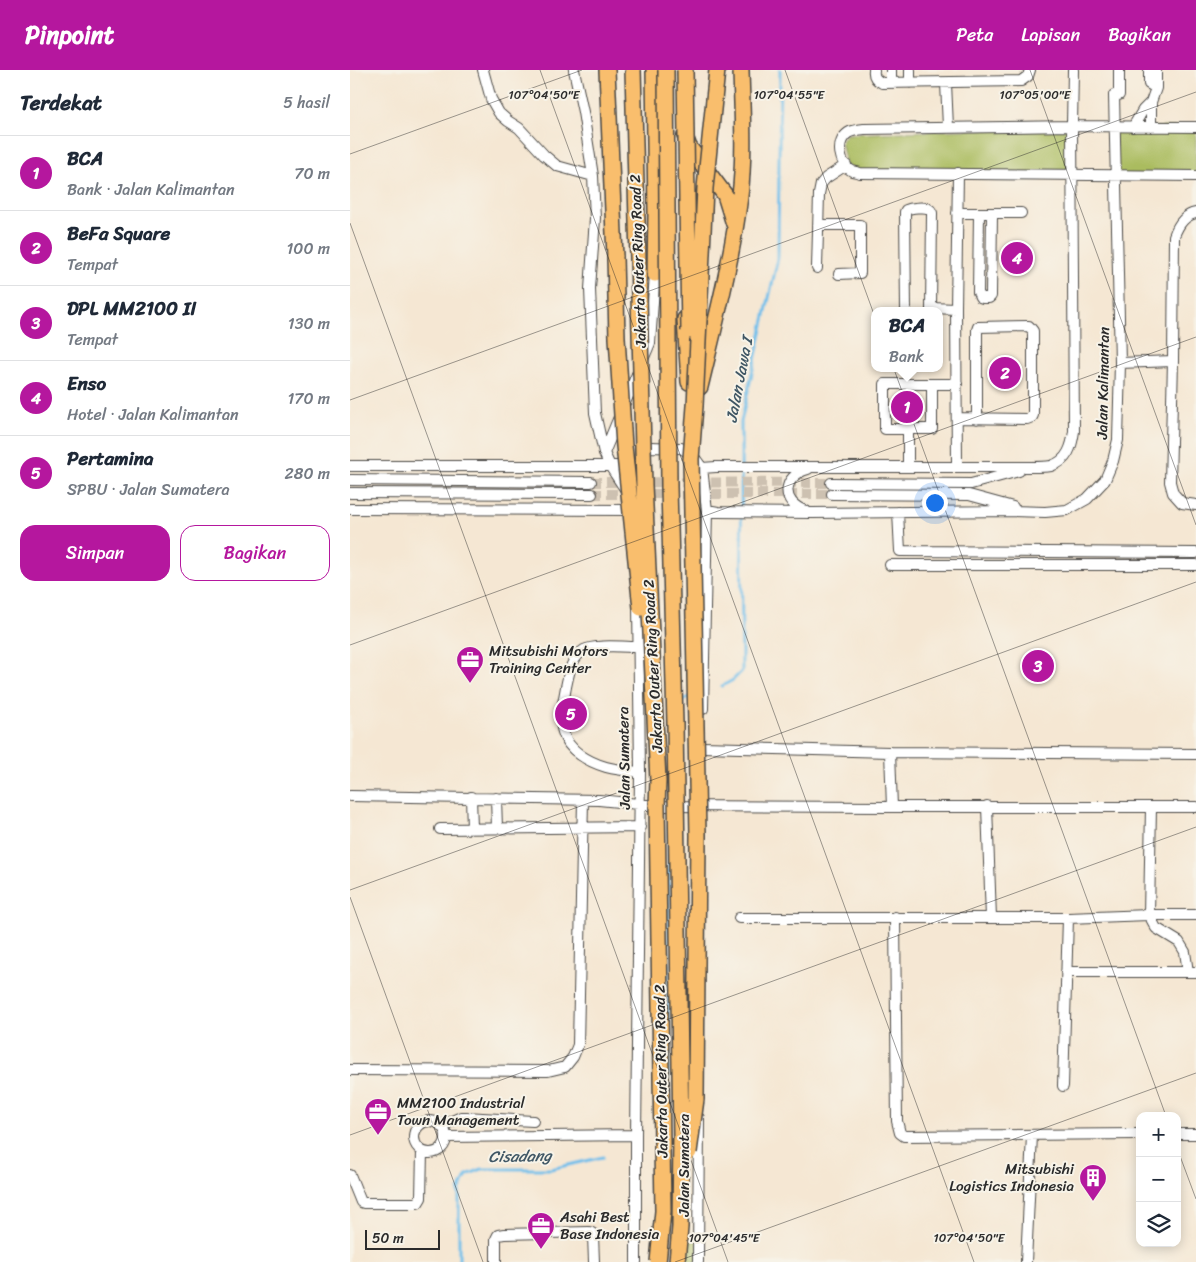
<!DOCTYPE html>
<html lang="id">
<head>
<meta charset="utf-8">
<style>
  :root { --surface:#fff; --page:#f6f6f7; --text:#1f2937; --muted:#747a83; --line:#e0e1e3; --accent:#b5179e }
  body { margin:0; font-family:Sriracha,sans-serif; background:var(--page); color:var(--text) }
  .controls { position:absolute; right:15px; bottom:15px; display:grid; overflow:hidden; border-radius:10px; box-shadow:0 2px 12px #0003 }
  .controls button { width:45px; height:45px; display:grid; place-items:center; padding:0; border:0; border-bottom:1px solid var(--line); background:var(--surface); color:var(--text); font:25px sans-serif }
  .scale { position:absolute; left:15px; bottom:12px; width:75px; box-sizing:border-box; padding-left:5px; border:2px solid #2b2b2b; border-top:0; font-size:14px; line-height:18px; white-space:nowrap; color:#2b2b2b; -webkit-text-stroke:4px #f7f3e8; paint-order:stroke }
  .you { position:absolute; left:584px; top:432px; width:18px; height:18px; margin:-12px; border:4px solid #fff; border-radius:50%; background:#1a73e8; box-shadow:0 0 0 8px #1a73e833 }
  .badge { display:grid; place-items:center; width:32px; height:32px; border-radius:50%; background:var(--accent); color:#fff; font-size:16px; font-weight:700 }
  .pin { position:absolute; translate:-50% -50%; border:2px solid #fff; box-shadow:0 1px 5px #0006 }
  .popup { position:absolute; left:521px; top:237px; width:72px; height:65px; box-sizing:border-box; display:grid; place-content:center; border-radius:10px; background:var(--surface); filter:drop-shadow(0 1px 4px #0005); font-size:16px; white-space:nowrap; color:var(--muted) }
  .popup b { font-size:19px; color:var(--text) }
  .popup::after { content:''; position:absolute; left:50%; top:100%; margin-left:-10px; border:10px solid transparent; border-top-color:var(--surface) }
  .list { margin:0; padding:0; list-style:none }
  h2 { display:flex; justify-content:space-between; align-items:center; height:65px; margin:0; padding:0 20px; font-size:21px }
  h2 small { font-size:16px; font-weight:400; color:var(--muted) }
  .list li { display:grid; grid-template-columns:32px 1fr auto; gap:15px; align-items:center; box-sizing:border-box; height:75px; padding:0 20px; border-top:1px solid var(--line) }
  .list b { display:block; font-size:19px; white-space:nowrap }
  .list p { margin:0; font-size:16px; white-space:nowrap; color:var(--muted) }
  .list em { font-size:16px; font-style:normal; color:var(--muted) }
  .actions { display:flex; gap:10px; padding:15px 20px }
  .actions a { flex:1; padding:11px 0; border:1px solid var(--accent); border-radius:15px; text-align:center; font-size:18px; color:var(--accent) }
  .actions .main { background:var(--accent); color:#fff }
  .icon { flex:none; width:28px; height:28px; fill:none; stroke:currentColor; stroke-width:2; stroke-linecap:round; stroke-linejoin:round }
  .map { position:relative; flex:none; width:846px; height:1192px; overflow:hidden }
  header { display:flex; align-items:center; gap:30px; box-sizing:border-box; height:70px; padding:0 25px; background:var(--accent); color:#fff }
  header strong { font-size:24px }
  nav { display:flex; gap:28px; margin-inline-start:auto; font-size:18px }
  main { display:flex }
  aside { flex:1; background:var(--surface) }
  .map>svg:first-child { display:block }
</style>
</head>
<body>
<header>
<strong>Pinpoint</strong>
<nav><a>Peta</a><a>Lapisan</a><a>Bagikan</a></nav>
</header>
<main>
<aside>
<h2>Terdekat<small>5 hasil</small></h2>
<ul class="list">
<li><span class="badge">1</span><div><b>BCA</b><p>Bank · Jalan Kalimantan</p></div><em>70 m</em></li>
<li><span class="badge">2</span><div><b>BeFa Square</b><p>Tempat</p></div><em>100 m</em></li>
<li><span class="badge">3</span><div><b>DPL MM2100 II</b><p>Tempat</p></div><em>130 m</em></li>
<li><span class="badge">4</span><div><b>Enso</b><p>Hotel · Jalan Kalimantan</p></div><em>170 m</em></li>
<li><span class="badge">5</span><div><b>Pertamina</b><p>SPBU · Jalan Sumatera</p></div><em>280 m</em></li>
</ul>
<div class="actions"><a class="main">Simpan</a><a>Bagikan</a></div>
</aside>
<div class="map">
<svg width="846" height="1192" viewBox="0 0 846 1192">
  <rect width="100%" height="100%" fill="#f7f3e8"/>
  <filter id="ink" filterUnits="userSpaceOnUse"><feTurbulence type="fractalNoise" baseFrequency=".02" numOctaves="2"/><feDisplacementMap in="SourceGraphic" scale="10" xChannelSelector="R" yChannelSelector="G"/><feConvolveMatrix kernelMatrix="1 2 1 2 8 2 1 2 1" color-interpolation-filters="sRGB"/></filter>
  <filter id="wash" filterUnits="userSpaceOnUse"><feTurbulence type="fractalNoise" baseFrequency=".0096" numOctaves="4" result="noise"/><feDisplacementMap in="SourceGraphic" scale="20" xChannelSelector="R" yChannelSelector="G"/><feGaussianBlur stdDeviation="1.12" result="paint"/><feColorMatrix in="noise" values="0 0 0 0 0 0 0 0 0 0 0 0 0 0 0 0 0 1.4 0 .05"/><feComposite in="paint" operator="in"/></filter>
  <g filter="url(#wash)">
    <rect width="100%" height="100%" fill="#f5e7d3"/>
    <path fill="#aabc5f" stroke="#6a7445" d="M722,56V105L510,103L496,95L491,72L497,64Z
      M765,57H846V106L765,105Z
      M349,1162L348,1192H335L337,1173Z"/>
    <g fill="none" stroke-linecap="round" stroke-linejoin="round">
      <path stroke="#70bfeb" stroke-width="3" d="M372,616L383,610L392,601L391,352L428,188L430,0
        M328,633L340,627
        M318,1009L319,743
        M109,1192V1121L117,1105L132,1099H201L253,1087
        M318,1192V1160"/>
    </g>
  </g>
  <g filter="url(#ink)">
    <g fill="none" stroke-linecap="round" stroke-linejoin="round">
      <path stroke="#cdc1b1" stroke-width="10" stroke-dasharray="10 5" stroke-linecap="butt" d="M557,320L558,354
        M241,412L481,413
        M242,424H482"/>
      <defs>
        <path id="minor" d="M133,0L141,29L149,43L158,51L169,58L194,85L207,96L243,106
          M224,0L233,42L243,106L245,148L240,219L245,343L254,383L260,396L277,422
          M524,0C523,7 526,10 532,13L671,11L678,6L680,0
          M541,0V13
          M560,0V13
          M799,0V14L806,18
          M596,13L598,57
          M801,32V57
          M783,57L793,40L801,32L806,18V0
          M846,57L722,56L514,59C508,60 503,60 498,63C485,72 489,94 502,101C505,102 508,102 510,103L846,106
          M607,143H671
          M629,143L628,222L630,227L633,228H639L641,226L642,143
          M468,155H510V203L489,204
          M467,198L469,124L471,114L476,108L496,95
          M582,238L606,239
          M556,241L555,142L556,140C560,138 575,136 579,139C581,140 581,141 582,143L581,241
          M823,291L820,412L823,423L832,433L846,435
          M770,293L823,291L824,166C828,155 834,145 846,143
          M535,314H582V359H535Z
          M582,314H607
          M607,348L677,349L682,347L683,345V261L679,256L628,257L627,260V349
          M558,354V397
          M254,383L300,273L305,204
          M291,384L300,377L331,378L342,385
          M342,384L352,398L357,440L353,639
          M0,396H289
          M607,397L606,239L608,103
          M352,398L366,397H681C687,397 695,397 701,396C718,391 722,376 724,361L722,56L723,0
          M0,410L241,412
          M481,413L621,414L669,401
          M0,423L242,424
          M482,424L619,425L663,437
          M0,439L286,440
          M357,440L368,442L462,443L662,441L695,442L717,440L737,429L755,410L763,391L768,370L770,293L764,25H769V0
          M456,441C430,433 432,406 458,399
          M548,442L550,481L846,483
          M540,495H846
          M288,577C275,577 245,574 234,580C221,588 219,603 216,617C214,628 209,651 213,662C218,681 239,692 256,697C267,700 279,701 290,702
          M352,677L540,682L542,737
          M540,682L846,684
          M0,726L249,730L308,736L542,737H846
          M121,727L122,758
          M146,728L147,758
          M637,736L641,848
          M801,737L799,845L806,858L829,872L835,882L838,902
          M90,759L290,757
          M545,847L547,1051L550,1063L554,1066L790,1064
          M389,848H718L799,845H846
          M716,902H846
          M0,1000L198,1001L215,997L223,987L228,975L233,730
          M713,1016L718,848
          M64 1067a16 16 0 1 1 32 0a16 16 0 1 1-32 0Z
          M91,1056L111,1047H116L183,1051
          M827,1064H846
          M96,1067L286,1065
          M0,1105L11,1132L14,1133H68L71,1128L72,1081
          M146,1192V1169L148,1165L154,1164L239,1162L242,1163L243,1165L244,1192
          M286,1192V1065L290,702L288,533
          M348,1192L349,1048
          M676,1192L682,1065"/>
        <path id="highway" d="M257,0L265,187
          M304,0L306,143L305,204
          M335,66L339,77L375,125L384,154
          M335,249L339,312
          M350,317C365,254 382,190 390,126C395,84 392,42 391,0"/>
      </defs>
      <use href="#minor" stroke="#494744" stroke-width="12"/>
      <use href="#highway" stroke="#494744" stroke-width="18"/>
      <use href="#minor" stroke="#fff" stroke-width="10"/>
      <use href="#highway" stroke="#f9be6d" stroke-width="15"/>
      <defs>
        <path id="highway-bridge" d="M283,0L294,415L308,711L307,735L313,1141L308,1192
          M316,0L319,417L325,654L331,1067L330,1157L327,1192
          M335,0L339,261
          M265,187L267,268L274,376L291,538
          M339,1082L346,1029L348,765L341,389L345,336L355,118L367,0"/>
      </defs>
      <use href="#highway-bridge" stroke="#494744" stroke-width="18" stroke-linecap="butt"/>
      <use href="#highway-bridge" stroke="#f9be6d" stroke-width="15"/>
    </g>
  </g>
  <path fill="none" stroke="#2b2b2b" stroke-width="1" stroke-opacity="0.45" d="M190,0L624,1192M435,0L816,1046M680,0L846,455M0,84L232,0M0,153L378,1192M0,330L846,22M0,575L846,267M0,820L846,512M0,827L133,1192M0,1065L846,757M827,1078L846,1129M325,1192L846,1003"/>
  <defs>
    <symbol id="office-pin" viewBox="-11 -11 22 30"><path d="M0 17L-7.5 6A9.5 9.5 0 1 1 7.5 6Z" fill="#b5179e" stroke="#f7f3e8"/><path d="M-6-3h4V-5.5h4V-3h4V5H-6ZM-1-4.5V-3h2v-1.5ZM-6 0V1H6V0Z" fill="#fff"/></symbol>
    <symbol id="building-pin" viewBox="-11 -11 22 30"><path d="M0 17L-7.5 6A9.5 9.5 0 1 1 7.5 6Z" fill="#b5179e" stroke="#f7f3e8"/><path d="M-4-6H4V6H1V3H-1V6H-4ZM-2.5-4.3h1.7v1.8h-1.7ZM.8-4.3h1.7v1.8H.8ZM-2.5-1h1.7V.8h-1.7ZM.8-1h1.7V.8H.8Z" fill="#fff"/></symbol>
  </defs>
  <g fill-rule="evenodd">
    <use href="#office-pin" x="104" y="574" width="32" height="43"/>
    <use href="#office-pin" x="12" y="1026" width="32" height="43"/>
    <use href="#building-pin" x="727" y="1092" width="32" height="43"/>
    <use href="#office-pin" x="175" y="1140" width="32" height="43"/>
  </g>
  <g text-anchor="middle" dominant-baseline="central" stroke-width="4" stroke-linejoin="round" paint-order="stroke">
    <g font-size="15" fill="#2b2b2b" stroke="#f7f3e8">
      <text transform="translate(288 191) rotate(-92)">Jakarta Outer Ring Road 2</text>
      <text transform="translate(753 313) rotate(-89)">Jalan Kalimantan</text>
      <text transform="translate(303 596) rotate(-93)">Jakarta Outer Ring Road 2</text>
      <text transform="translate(274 688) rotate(-91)">Jalan Sumatera</text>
      <text transform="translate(311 1001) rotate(-91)">Jakarta Outer Ring Road 2</text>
      <text transform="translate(334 1095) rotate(-90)">Jalan Sumatera</text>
    </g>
    <g font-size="15" fill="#2b2b2b" stroke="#f7f3e8" text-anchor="start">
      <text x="139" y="581">Mitsubishi Motors<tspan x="139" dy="17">Training Center</tspan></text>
      <text x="47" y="1033">MM2100 Industrial<tspan x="47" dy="17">Town Management</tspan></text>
      <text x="724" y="1099" text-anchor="end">Mitsubishi<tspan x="724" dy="17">Logistics Indonesia</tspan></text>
      <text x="210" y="1147">Asahi Best<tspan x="210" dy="17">Base Indonesia</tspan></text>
    </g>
    <g font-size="16" font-style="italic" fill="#405765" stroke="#f7f3e8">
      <text transform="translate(389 310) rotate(-79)">Jalan Jawa I</text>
      <text transform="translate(170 1086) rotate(-1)">Cisadang</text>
    </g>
  </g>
  <g font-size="12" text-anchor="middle" fill="#2b2b2b" stroke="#f7f3e8" stroke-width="4" stroke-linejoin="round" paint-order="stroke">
    <text x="194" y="29">107°04'50"E</text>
    <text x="439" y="29">107°04'55"E</text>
    <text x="685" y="29">107°05'00"E</text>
    <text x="374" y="1172">107°04'45"E</text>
    <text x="619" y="1172">107°04'50"E</text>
  </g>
</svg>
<div class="controls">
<button>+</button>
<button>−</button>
<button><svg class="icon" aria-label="layers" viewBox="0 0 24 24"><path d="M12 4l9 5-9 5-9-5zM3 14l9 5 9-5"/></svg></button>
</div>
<div class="scale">50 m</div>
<div class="you"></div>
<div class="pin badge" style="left:557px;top:337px">1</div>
<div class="popup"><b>BCA</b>Bank</div>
<div class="pin badge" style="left:655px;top:303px">2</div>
<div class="pin badge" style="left:688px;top:596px">3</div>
<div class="pin badge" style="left:667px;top:188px">4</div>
<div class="pin badge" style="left:221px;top:644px">5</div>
</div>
</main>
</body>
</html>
